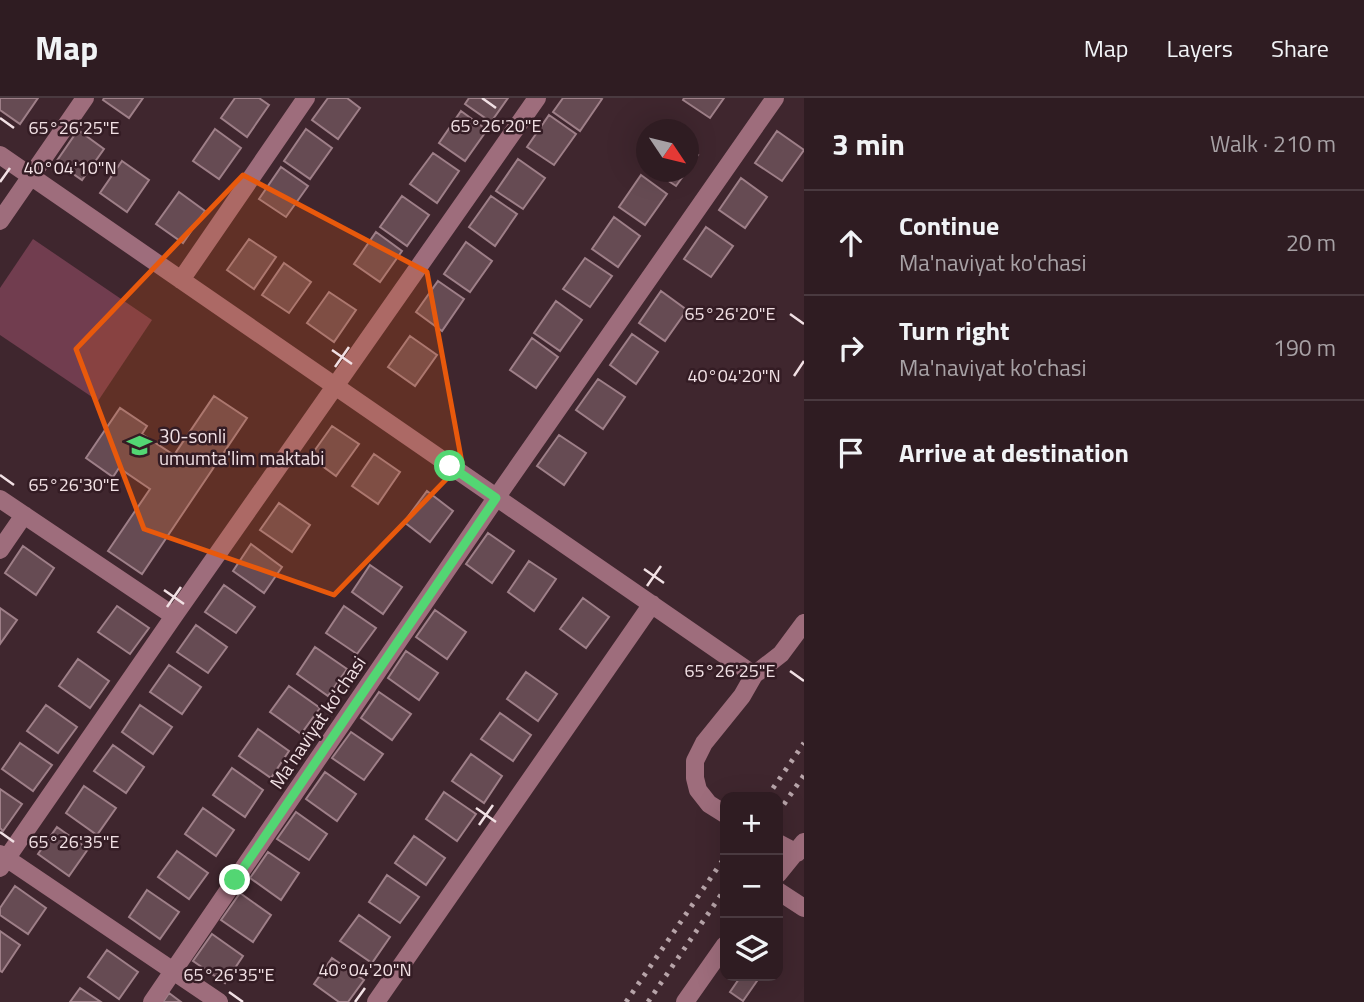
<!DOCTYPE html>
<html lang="en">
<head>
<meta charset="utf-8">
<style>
  :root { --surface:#2f1c22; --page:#37252a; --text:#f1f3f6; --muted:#a7a1a5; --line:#4a3a40 }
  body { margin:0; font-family:"Titillium Web",sans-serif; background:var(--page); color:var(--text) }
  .controls { position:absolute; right:21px; bottom:21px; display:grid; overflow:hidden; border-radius:14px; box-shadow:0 7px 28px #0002 }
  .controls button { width:63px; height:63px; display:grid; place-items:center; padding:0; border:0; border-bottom:2px solid var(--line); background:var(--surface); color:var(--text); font:35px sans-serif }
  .compass { position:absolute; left:636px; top:21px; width:63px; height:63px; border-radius:50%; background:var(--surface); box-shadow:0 7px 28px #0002; rotate:125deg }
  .stop { position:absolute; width:21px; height:21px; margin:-16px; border:5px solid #53d673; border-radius:50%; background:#fff }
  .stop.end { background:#53d673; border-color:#fff; box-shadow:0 2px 7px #0008 }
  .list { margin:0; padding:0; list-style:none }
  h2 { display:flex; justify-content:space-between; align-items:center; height:91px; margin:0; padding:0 28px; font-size:30px }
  h2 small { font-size:23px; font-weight:400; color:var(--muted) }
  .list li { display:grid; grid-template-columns:46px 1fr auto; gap:21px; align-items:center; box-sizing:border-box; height:105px; padding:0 28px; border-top:2px solid var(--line) }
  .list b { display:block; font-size:26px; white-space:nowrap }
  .list p { margin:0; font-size:23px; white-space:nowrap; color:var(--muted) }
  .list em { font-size:23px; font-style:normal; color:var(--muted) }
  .icon { flex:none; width:38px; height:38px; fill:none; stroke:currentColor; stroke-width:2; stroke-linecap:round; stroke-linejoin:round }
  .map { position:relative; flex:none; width:804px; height:904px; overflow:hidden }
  header { display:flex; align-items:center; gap:42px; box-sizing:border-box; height:98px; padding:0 35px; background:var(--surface); border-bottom:2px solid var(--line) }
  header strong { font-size:33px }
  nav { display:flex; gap:38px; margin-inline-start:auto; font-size:24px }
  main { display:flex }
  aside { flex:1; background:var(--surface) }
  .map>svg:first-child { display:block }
</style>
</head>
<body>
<header>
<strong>Map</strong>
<nav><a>Map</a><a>Layers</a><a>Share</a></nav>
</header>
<main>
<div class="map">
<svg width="804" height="904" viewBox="0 0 804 904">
  <rect width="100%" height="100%" fill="#3f262e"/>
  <path fill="#713d4f" d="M33,141L152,222L98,303L0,237V190Z"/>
  <path fill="#664b53" stroke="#9e7f88" stroke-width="2" d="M0,0H38L20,26L0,12Z
    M104,0H143L129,20L103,2Z
    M235,0H259L269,7L247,39L221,20Z
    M328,0H347L360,10L338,41L312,22Z
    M469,0H508L491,24L465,6Z
    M563,0H600L602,1L580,33L553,14Z
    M684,0H724L710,20L683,2Z
    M461,13L487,32L465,63L439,45Z
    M549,17L576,36L554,67L527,49Z
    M215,31L241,50L219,81L193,63Z
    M306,31L332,50L310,81L284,63Z
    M78,32L104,51L82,82L56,64Z
    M777,33L804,52L782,83L755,65Z
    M688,50L698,57L688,70Z
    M433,55L459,73L437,105L410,86Z
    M518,61L545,80L523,111L496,93Z
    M122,63L149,82L127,114L100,95Z
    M281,69L308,88L286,119L259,101Z
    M655,74H686L676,88Z
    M641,77L667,96L645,127L619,109Z
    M741,80L767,99L745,130L719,112Z
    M179,94L205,113L183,145L156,126Z
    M402,98L429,117L407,148L380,129Z
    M491,98L517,116L495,148L469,129Z
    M614,119L640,138L618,169L592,151Z
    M706,129L733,148L711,179L684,161Z
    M376,134L402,153L380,184L354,166Z
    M249,141L276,159L254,191L227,172Z
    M466,144L492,163L470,194L444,176Z
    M585,160L612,178L590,209L563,191Z
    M284,165L311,184L289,215L262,197Z
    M438,183L464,201L442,233L416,214Z
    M661,193L687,212L665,243L639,225Z
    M329,194L356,212L334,244L307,225Z
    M556,203L582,222L560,253L534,235Z
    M632,236L658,254L636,286L610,267Z
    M410,238L437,257L415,288L388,269Z
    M532,240L558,259L536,290L510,272Z
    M598,281L625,299L603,331L576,312Z
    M214,298L247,320L142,476L108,453L150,391L119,370L113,379L86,360L120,310L147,328L142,336L174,357Z
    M332,328L359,346L336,378L310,359Z
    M559,337L586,355L564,387L537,368Z
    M374,356L400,374L378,406L352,388Z
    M427,393L453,413L430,444L404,424Z
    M279,405L310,427L292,454L260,432Z
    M488,435L514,453L492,485L466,466Z
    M251,446L282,469L264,495L233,473Z
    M23,448L54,470L36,497L5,475Z
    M529,463L556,481L534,513L508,494Z
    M370,467L402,489L383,516L352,494Z
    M224,487L255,509L236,535L205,514Z
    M583,500L609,519L586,550L560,531Z
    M117,508L149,530L130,556L98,534Z
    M344,508L376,530L357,556L326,535Z
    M0,510L17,522L0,546Z
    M435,512L466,534L447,561L416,539Z
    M196,527L227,549L208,575L177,554Z
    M315,549L347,571L328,598L297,576Z
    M406,553L438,575L419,602L388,580Z
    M78,561L109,583L90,610L59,588Z
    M169,567L201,589L182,616L150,594Z
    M526,574L557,596L538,623L507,601Z
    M289,588L320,610L301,636L270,614Z
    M379,594L411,616L392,642L361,620Z
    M46,607L77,629L58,655L27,633Z
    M140,607L172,629L153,656L122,634Z
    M500,615L531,637L513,663L481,641Z
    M258,631L289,653L271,680L239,658Z
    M351,634L383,656L364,682L332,660Z
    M20,645L52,667L33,693L2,671Z
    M113,647L144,669L126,695L94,673Z
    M471,656L502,678L484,705L452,683Z
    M232,670L263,692L245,719L213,697Z
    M325,674L356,696L337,723L306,701Z
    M84,688L116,710L97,737L66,715Z
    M0,691L22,706L3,733L0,730Z
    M444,694L476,716L457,743L426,721Z
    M203,710L234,732L216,758L185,736Z
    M296,714L327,736L309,762L277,741Z
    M57,729L88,751L69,778L38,756Z
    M414,738L445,760L426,787L395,765Z
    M177,753L208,775L189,801L158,779Z
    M268,754L299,775L281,802L250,780Z
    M387,777L419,799L400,825L369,804Z
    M15,788L46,810L28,836L0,817V810Z
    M147,792L179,814L160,841L129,819Z
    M240,795L271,817L253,844L221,822Z
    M359,817L390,839L372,865L340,843Z
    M0,833L20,847L2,874L0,873Z
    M212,836L243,858L225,885L193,863Z
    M107,852L138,874L119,901L88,879Z
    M332,860L364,882L348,904H339L314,886Z
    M741,878H756L759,880L743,903L730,894Z
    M80,890L101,904H70Z
    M169,895L181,904H163Z"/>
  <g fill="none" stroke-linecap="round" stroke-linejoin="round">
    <path stroke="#9e6d7c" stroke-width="18" d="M0,57L754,577
      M0,123L85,0
      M181,182L306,0
      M0,401L174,518
      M0,452L24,417
      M725,716L709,706L698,692L695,680V663L704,645L742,598L754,577L781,556L804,525
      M778,745L797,755
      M0,756L219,904
      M0,770L174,518L537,0
      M778,776L804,744
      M778,793L804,810
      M152,904L496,400L775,0
      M376,904L652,506
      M685,904L725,847"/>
    <path stroke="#b7a4a9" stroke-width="5" stroke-dasharray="3.5 7" stroke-linecap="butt" d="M767,699L804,645
      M778,715L804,677
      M626,904L725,759
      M648,904L725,791"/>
  </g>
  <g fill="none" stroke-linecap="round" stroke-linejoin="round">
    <path stroke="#53d673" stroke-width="9" d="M235,782L496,400L450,368"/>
  </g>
  <path fill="#e8590c" fill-opacity="0.2" stroke="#e8590c" stroke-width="5" stroke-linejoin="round" d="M243,77L427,174L462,365L334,497L144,431L76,251Z"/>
  <path fill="none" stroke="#f1e0e4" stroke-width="2.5" d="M482,0L496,10M0,20L14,30M0,84L10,70M790,216L804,226M332,252L352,266M335,269L349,249M794,278L804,263M0,377L14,387M644,471L664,485M647,488L661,468M164,492L184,506M167,509L181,489M790,573L804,583M476,710L496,724M479,727L493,707M0,734L14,744M229,894L243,904M355,904L365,890"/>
  <defs>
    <symbol id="school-bare" viewBox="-9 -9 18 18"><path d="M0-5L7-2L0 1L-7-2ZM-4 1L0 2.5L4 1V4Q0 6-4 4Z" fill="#53d673" stroke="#341c24" stroke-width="2.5" paint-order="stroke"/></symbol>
  </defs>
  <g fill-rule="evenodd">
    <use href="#school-bare" x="122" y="330" width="35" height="35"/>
  </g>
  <g text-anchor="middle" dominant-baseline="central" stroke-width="5" stroke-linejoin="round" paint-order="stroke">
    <g font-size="19" fill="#f1e0e4" stroke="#341c24" text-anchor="start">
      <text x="159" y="337">30-sonli<tspan x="159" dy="22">umumta'lim maktabi</tspan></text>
    </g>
    <g font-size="19" fill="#f1e0e4" stroke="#341c24">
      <text transform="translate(317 624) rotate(-56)">Ma'naviyat ko'chasi</text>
    </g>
  </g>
  <g font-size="18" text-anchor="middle" fill="#f1e0e4" stroke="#341c24" stroke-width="5" stroke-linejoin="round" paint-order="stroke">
    <text x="496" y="34">65°26'20"E</text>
    <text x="74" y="36">65°26'25"E</text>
    <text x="70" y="76">40°04'10"N</text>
    <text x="730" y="222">65°26'20"E</text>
    <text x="734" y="284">40°04'20"N</text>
    <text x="74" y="393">65°26'30"E</text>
    <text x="730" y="579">65°26'25"E</text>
    <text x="74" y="750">65°26'35"E</text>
    <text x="365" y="878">40°04'20"N</text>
    <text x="229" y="883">65°26'35"E</text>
  </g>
</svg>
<div class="controls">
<button>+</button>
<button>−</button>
<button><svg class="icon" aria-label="layers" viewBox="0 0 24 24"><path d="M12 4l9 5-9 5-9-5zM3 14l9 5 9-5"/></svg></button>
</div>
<svg class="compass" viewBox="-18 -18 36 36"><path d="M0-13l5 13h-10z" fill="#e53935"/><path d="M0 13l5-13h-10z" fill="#a7a1a5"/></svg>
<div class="stop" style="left:450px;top:368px"></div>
<div class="stop end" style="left:235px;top:782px"></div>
</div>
<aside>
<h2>3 min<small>Walk · 210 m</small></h2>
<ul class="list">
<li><svg class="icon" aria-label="ahead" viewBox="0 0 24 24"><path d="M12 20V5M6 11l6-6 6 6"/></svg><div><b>Continue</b><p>Ma'naviyat ko'chasi</p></div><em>20 m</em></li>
<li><svg class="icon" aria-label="right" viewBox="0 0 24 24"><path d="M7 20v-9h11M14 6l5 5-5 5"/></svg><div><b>Turn right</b><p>Ma'naviyat ko'chasi</p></div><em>190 m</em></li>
<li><svg class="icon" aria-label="arrive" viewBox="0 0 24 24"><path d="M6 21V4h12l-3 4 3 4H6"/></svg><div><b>Arrive at destination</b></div></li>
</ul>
</aside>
</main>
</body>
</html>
